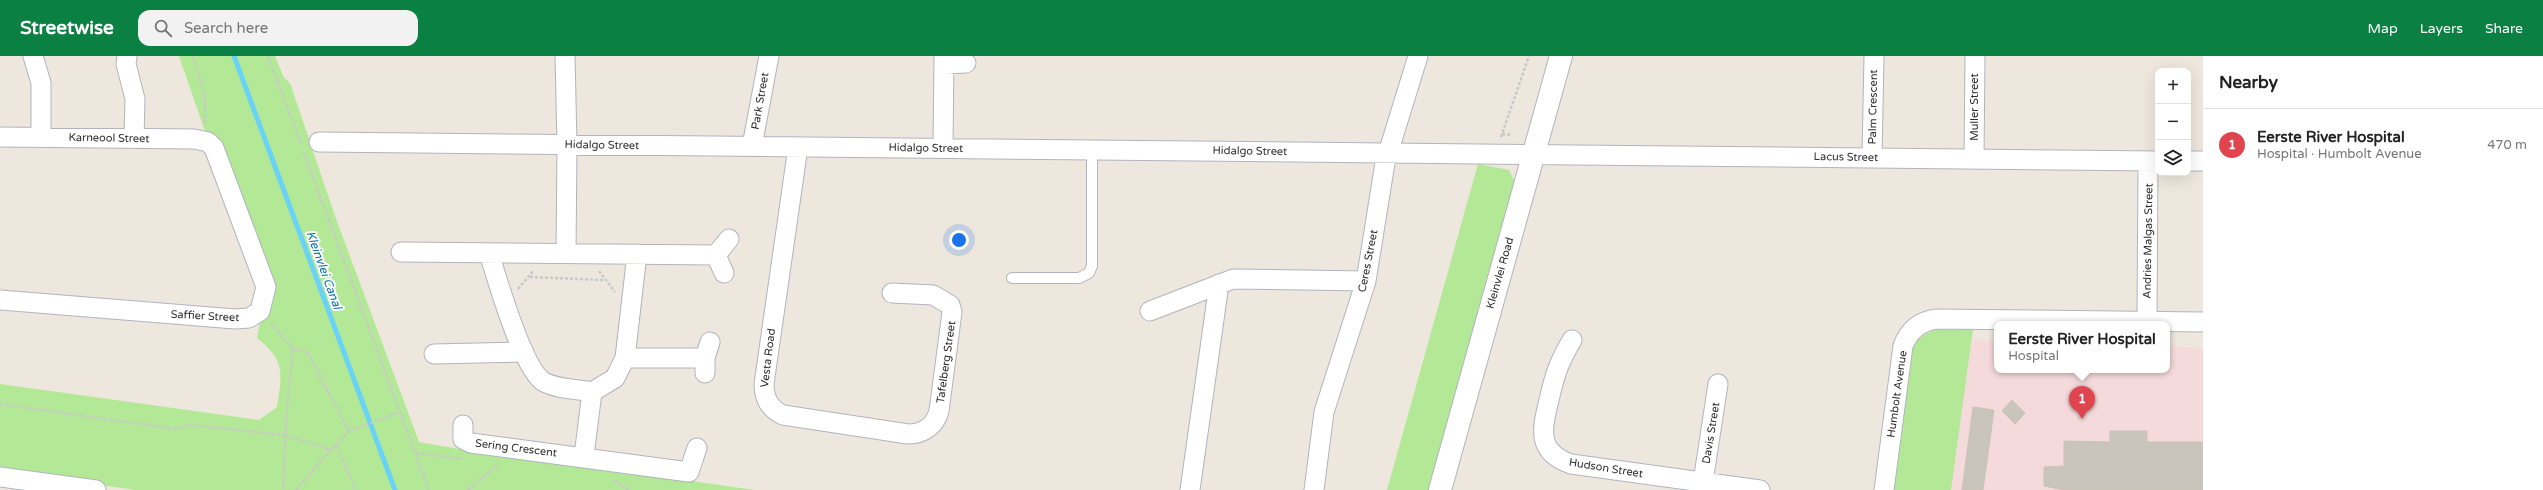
<!DOCTYPE html>
<html lang="en">
<head>
<meta charset="utf-8">
<style>
  :root { --surface:#fff; --page:#f2f2f2; --text:#222; --muted:#767676; --line:#e0e0e0; --accent:#0b8043 }
  body { margin:0; font-family:"Varela Round",sans-serif; background:var(--page); color:var(--text) }
  .controls { position:absolute; right:12px; top:12px; display:grid; overflow:hidden; border-radius:8px; box-shadow:0 4px 16px #0002 }
  .controls button { width:36px; height:36px; display:grid; place-items:center; padding:0; border:0; border-bottom:1px solid var(--line); background:var(--surface); color:var(--text); font:20px sans-serif }
  .you { position:absolute; left:959px; top:184px; width:14px; height:14px; margin:-10px; border:3px solid #fff; border-radius:50%; background:#1a73e8; box-shadow:0 0 0 6px #1a73e833 }
  .badge { display:grid; place-items:center; width:26px; height:26px; border-radius:50%; background:var(--accent); color:#fff; font-size:13px; font-weight:700 }
  .pin { position:absolute; translate:-50% -33px; filter:drop-shadow(0 1px 2px #0008) }
  .pin::after { content:''; position:absolute; top:21px; width:14px; height:12px; background:inherit; clip-path:polygon(0 0,100% 0,50% 100%) }
  .popup { position:absolute; left:1994px; top:265px; width:176px; height:52px; box-sizing:border-box; display:grid; place-content:center; border-radius:8px; background:var(--surface); filter:drop-shadow(0 1px 3px #0005); font-size:13px; white-space:nowrap; color:var(--muted) }
  .popup b { font-size:15px; color:var(--text) }
  .popup::after { content:''; position:absolute; left:50%; top:100%; margin-left:-8px; border:8px solid transparent; border-top-color:var(--surface) }
  .list { margin:0; padding:0; list-style:none }
  h2 { display:flex; justify-content:space-between; align-items:center; height:52px; margin:0; padding:0 16px; font-size:17px }
  h2 small { font-size:13px; font-weight:400; color:var(--muted) }
  .list li { display:grid; grid-template-columns:26px 1fr auto; gap:12px; align-items:center; box-sizing:border-box; height:72px; padding:0 16px; border-top:1px solid var(--line) }
  .list b { display:block; font-size:15px; white-space:nowrap }
  .list p { margin:0; font-size:13px; white-space:nowrap; color:var(--muted) }
  .list em { font-size:13px; font-style:normal; color:var(--muted) }
  .icon { flex:none; width:22px; height:22px; fill:none; stroke:currentColor; stroke-width:2; stroke-linecap:round; stroke-linejoin:round }
  .map { position:relative; flex:none; width:2203px; height:434px; overflow:hidden }
  header { display:flex; align-items:center; gap:24px; box-sizing:border-box; height:56px; padding:0 20px; background:var(--accent); color:#fff }
  header strong { font-size:19px }
  nav { display:flex; gap:22px; margin-inline-start:auto; font-size:14px }
  .search { width:280px; height:36px; background:var(--page); display:flex; align-items:center; gap:10px; box-sizing:border-box; padding:0 14px; border-radius:12px; color:var(--muted); font-size:15px }
  main { display:flex }
  aside { flex:1; background:var(--surface) }
  .map>svg:first-child { display:block }
</style>
</head>
<body>
<header>
<strong>Streetwise</strong>
<div class="search"><svg class="icon" aria-label="search" viewBox="0 0 24 24"><circle cx="10" cy="10" r="6"/><path d="M15 15l6 6"/></svg>Search here</div>
<nav><a>Map</a><a>Layers</a><a>Share</a></nav>
</header>
<main>
<div class="map">
<svg width="2203" height="434" viewBox="0 0 2203 434">
  <rect width="100%" height="100%" fill="#eee7dd"/>
  <path fill="#f5dadc" d="M1971,284L1997,285V314H2167V290L2203,292V434H1951Z"/>
  <path fill="#b3e896" d="M179,0H275L284,22L290,27L335,160L419,386L459,393L462,390L690,421L692,425L754,434H136L0,415V328L259,364L277,351C282,317 286,305 257,282L260,265L271,253L275,235L273,225L226,97L223,92L206,78Z
    M1478,108L1509,114L1515,126L1430,434H1387Z
    M1936,272L1973,273L1951,434H1891L1910,297L1918,283Z"/>
  <g fill="none" stroke-linecap="round" stroke-linejoin="round">
    <path stroke="#69d3f7" stroke-width="5" d="M234,0L395,434"/>
  </g>
  <path fill="#c9c5bc" stroke="#cac3b6" d="M2012,344L2025,357L2015,368L2002,355Z
    M1973,351L1994,354L1983,434H1962Z
    M2110,375H2147V386H2203V434H2064L2044,430V411L2064,410V385L2110,386Z"/>
  <g fill="none" stroke-linecap="round" stroke-linejoin="round">
    <defs>
      <path id="service" d="M1012,222H1079L1089,217L1092,210V93"/>
      <path id="minor" d="M33,0L41,27V81
        M127,0L126,8L135,43L134,82
        M565,0L567,88L566,198
        M944,8L966,7
        M0,81L194,83L208,86L214,92L266,231L260,255L249,262L235,263L0,244
        M319,86L2158,105
        M752,90L769,0
        M798,91L764,328C764,343 770,353 783,359L908,378C923,378 935,370 939,355L952,256L950,249L933,239L892,237
        M943,92L944,0
        M1872,102L1874,0
        M1974,103L1975,0
        M2188,105H2203
        M401,196L716,199
        M489,197C497,223 523,314 544,326C557,333 577,333 592,336L615,322L625,302L637,198
        M724,217L716,199L729,183
        M1150,255L1233,223L1366,225
        M2147,265L2148,105
        M1572,284C1558,308 1555,318 1549,344C1542,373 1536,396 1571,408L1760,434
        M434,298L524,296
        M625,302H705
        M705,317V302L710,286
        M463,369V383L471,387L689,416L697,392
        M584,400L592,336
        M0,421L96,434
        M1703,426L1718,328
        M1190,434L1219,228
        M1314,434L1324,356L1366,225L1385,107L1418,0
        M1884,434L1903,290C1909,274 1920,265 1937,263L2203,266"/>
      <path id="tertiary" d="M1440,434L1561,0"/>
    </defs>
    <use href="#service" stroke="#b1b4c0" stroke-width="12"/>
    <use href="#minor" stroke="#b1b4c0" stroke-width="21"/>
    <use href="#tertiary" stroke="#b1b4c0" stroke-width="24"/>
    <path stroke="#c8c8c8" stroke-width="2.5" stroke-dasharray="3 2" stroke-linecap="butt" d="M193,0L205,40V68
      M268,0L301,88
      M1502,78L1512,79
      M1501,81L1529,0
      M304,97L429,434
      M599,215L615,236
      M530,221L604,224
      M518,233L534,214
      M271,267L293,293L287,352L283,434
      M293,293L307,296L349,375
      M0,348L176,373L189,369L285,379L331,394L349,375L400,356
      M336,389L356,434
      M416,397L463,403
      M614,424L628,434
      M296,434L331,394
      M468,434L498,409"/>
    <use href="#service" stroke="#fff" stroke-width="10"/>
    <use href="#minor" stroke="#fff" stroke-width="19"/>
    <use href="#tertiary" stroke="#fff" stroke-width="22"/>
  </g>
  <g text-anchor="middle" dominant-baseline="central" stroke-width="4" stroke-linejoin="round" paint-order="stroke">
    <g font-size="11" fill="#2c2c2c" stroke="#fff">
      <text transform="translate(760 45) rotate(-80)">Park Street</text>
      <text transform="translate(1873 51) rotate(-89)">Palm Crescent</text>
      <text transform="translate(1974 51) rotate(-90)">Muller Street</text>
      <text transform="translate(109 82) rotate(1)">Karneool Street</text>
      <text transform="translate(602 89) rotate(1)">Hidalgo Street</text>
      <text transform="translate(926 92) rotate(1)">Hidalgo Street</text>
      <text transform="translate(1250 95) rotate(1)">Hidalgo Street</text>
      <text transform="translate(1846 101) rotate(1)">Lacus Street</text>
      <text transform="translate(2148 185) rotate(-89)">Andries Malgas Street</text>
      <text transform="translate(1368 205) rotate(-79)">Ceres Street</text>
      <text transform="translate(1500 217) rotate(-74)">Kleinvlei Road</text>
      <text transform="translate(205 260) rotate(3)">Saffier Street</text>
      <text transform="translate(768 302) rotate(-83)">Vesta Road</text>
      <text transform="translate(946 306) rotate(-82)">Tafelberg Street</text>
      <text transform="translate(1897 338) rotate(-82)">Humbolt Avenue</text>
      <text transform="translate(1711 377) rotate(-81)">Davis Street</text>
      <text transform="translate(516 392) rotate(7)">Sering Crescent</text>
      <text transform="translate(1606 412) rotate(9)">Hudson Street</text>
    </g>
    <g font-size="12" font-style="italic" fill="#0471a7" stroke="#fff">
      <text transform="translate(324 214) rotate(70)">Kleinvlei Canal</text>
    </g>
  </g>
</svg>
<div class="controls">
<button>+</button>
<button>−</button>
<button><svg class="icon" aria-label="layers" viewBox="0 0 24 24"><path d="M12 4l9 5-9 5-9-5zM3 14l9 5 9-5"/></svg></button>
</div>
<div class="you"></div>
<div class="pin badge" style="left:2082px;top:363px;background:#e0444e">1</div>
<div class="popup"><b>Eerste River Hospital</b>Hospital</div>
</div>
<aside>
<h2>Nearby<small></small></h2>
<ul class="list">
<li><span class="badge" style="background:#e0444e">1</span><div><b>Eerste River Hospital</b><p>Hospital · Humbolt Avenue</p></div><em>470 m</em></li>
</ul>
</aside>
</main>
</body>
</html>
